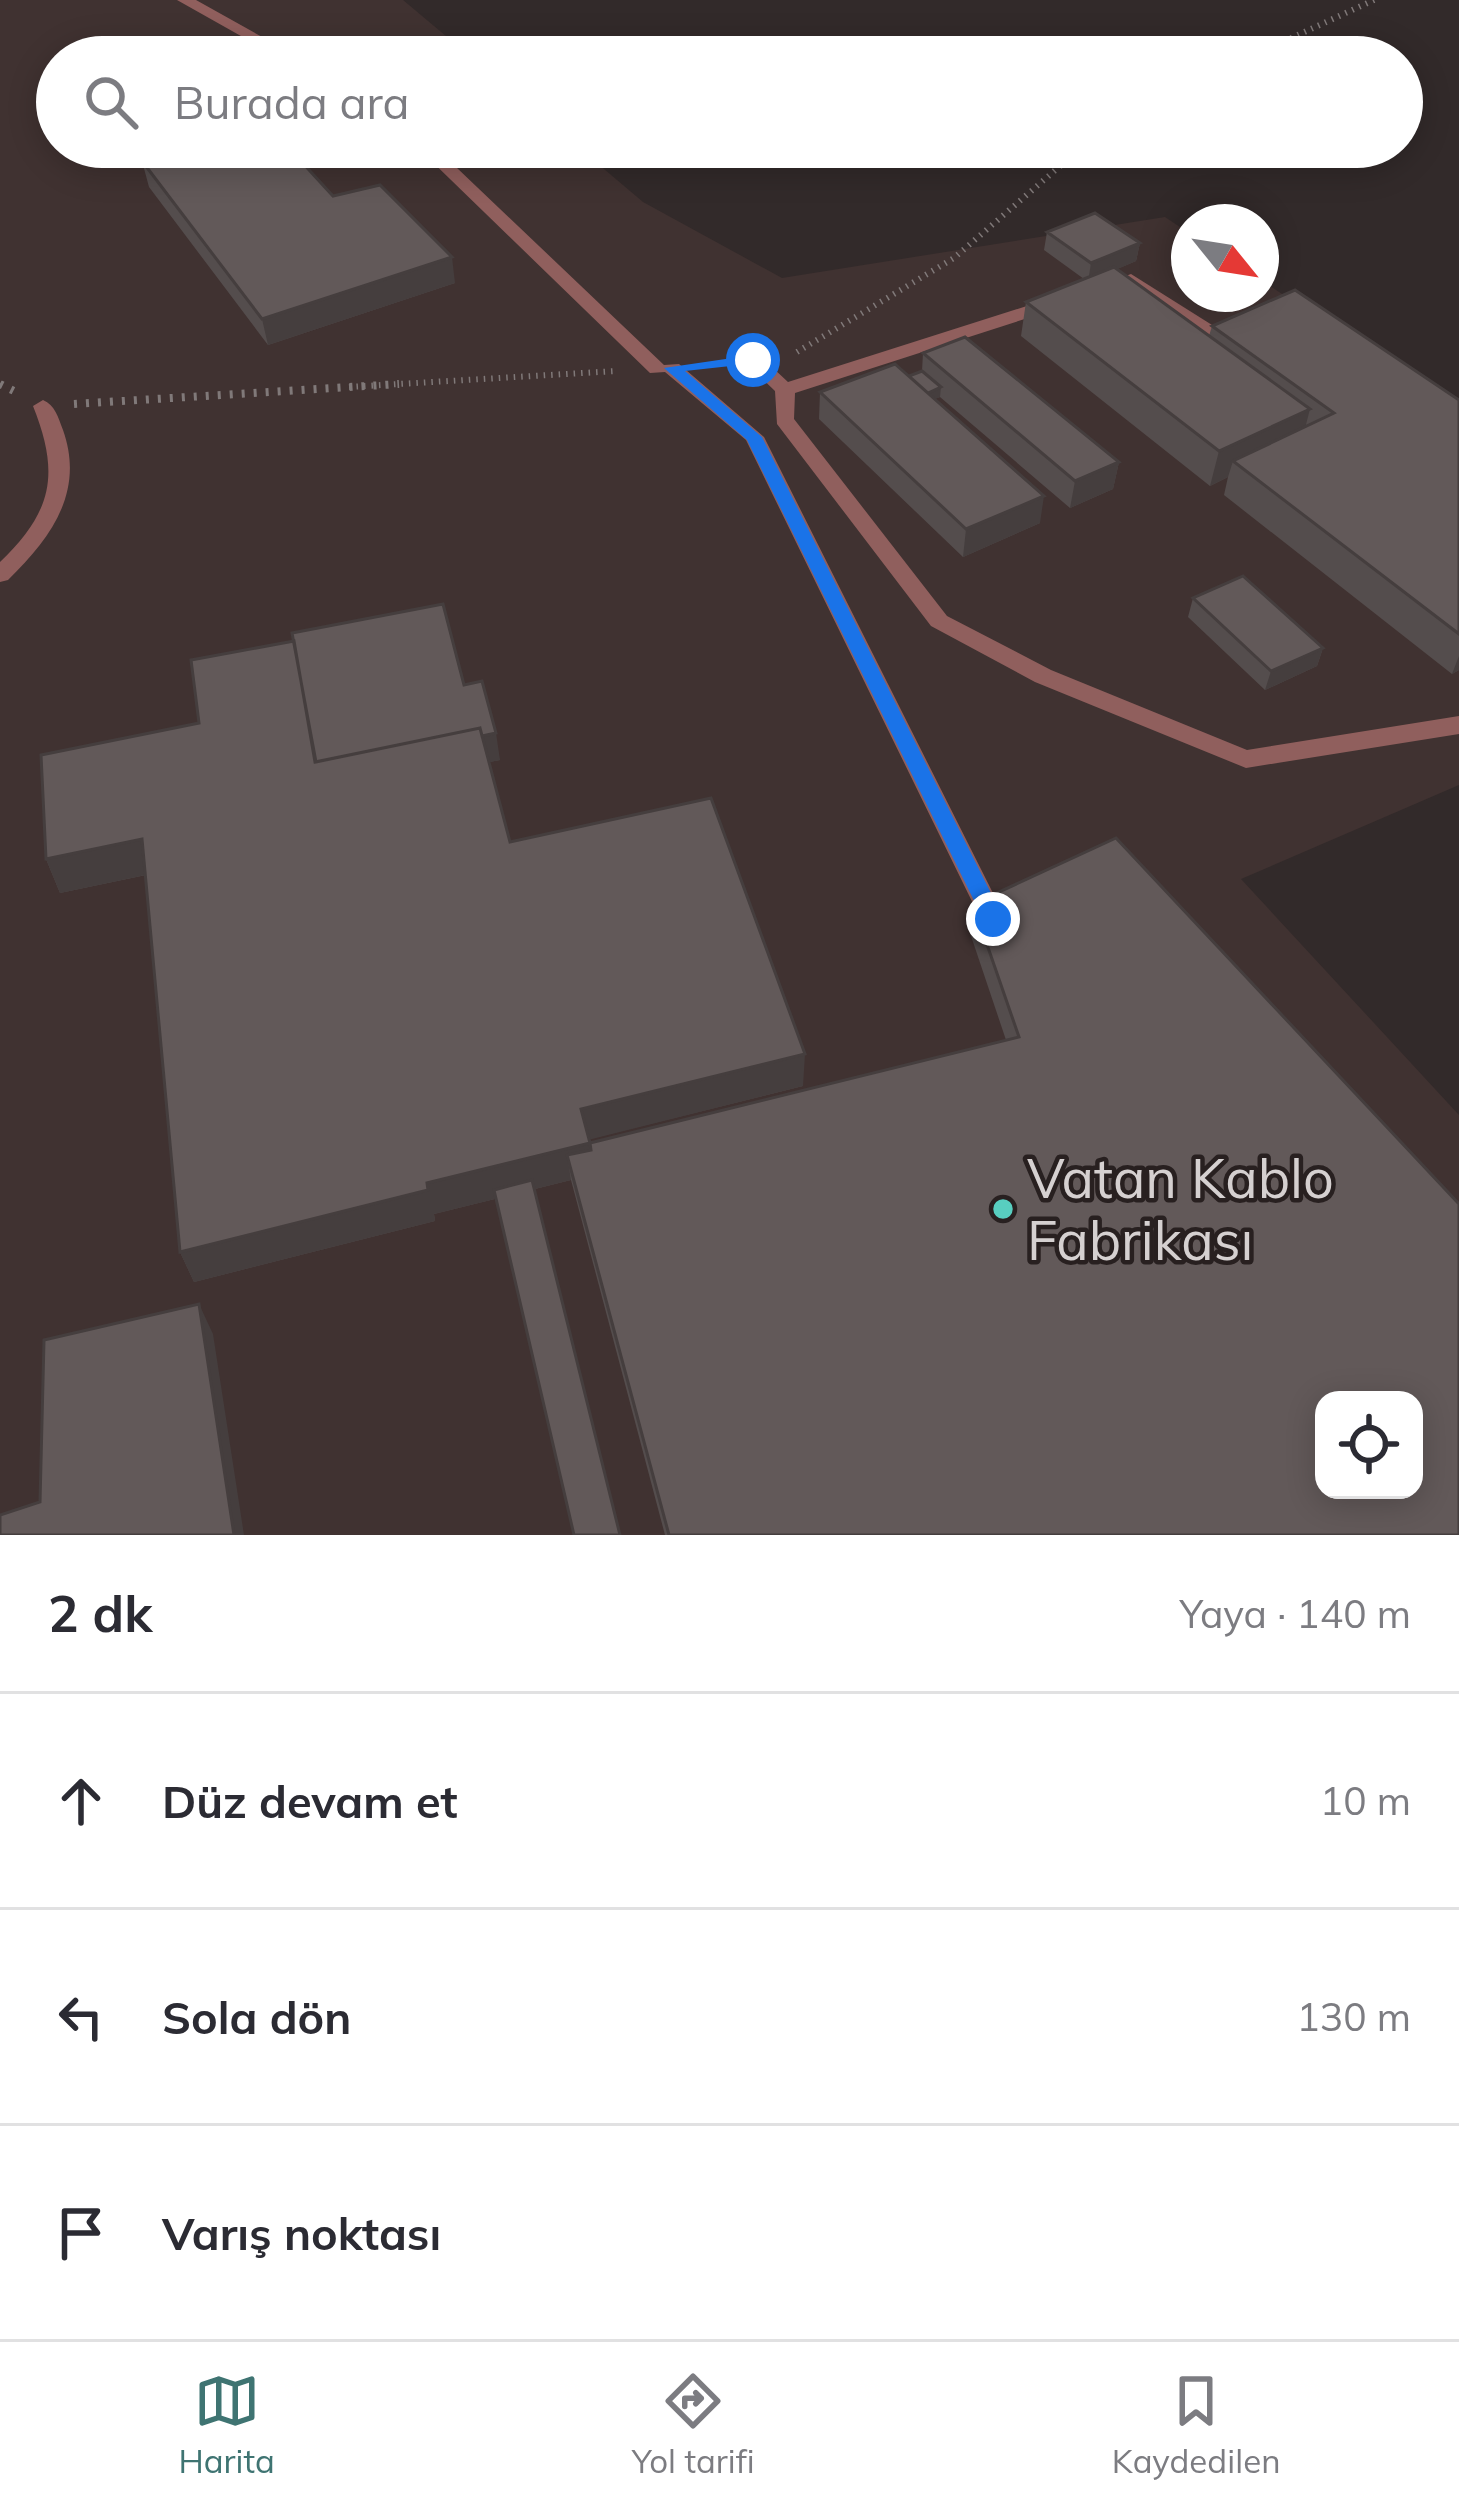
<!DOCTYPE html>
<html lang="tr">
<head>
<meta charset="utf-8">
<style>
  :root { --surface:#fff; --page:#f2f2f3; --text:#2b2b33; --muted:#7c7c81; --line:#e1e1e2; --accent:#3f7472 }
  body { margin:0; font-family:Mulish,sans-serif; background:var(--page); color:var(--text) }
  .controls { position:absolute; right:36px; bottom:36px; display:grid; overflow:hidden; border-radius:24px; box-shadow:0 6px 30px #0003 }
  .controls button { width:108px; height:108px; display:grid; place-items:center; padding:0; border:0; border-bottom:3px solid var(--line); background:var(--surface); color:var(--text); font:60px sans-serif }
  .compass { position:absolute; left:1171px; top:204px; width:108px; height:108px; border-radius:50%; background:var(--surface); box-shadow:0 6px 30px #0003; rotate:120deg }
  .stop { position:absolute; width:36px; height:36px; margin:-27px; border:9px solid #1a73e8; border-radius:50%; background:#fff }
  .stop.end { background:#1a73e8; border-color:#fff; box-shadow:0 3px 12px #0008 }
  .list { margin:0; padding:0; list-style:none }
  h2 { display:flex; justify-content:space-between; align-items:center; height:156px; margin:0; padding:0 48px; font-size:51px }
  h2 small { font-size:39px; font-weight:400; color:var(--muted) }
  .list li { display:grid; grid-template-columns:78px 1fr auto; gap:36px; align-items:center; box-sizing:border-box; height:216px; padding:0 48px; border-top:3px solid var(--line) }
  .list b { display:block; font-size:45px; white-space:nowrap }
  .list em { font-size:39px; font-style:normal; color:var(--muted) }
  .icon { flex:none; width:66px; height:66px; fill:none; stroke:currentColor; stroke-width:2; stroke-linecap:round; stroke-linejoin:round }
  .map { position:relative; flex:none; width:1459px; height:1535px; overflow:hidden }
  .search { position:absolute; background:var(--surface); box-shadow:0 6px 30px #0003; left:36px; right:36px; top:36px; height:132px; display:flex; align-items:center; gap:30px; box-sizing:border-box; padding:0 42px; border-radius:66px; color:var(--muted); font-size:45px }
  .sheet { height:804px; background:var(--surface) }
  nav { display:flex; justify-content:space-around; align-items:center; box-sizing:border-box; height:168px; border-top:3px solid var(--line); background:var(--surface); font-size:33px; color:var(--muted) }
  nav a { display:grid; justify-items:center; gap:6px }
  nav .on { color:var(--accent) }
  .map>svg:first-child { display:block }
</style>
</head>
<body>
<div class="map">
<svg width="1459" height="1535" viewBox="0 0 1459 1535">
  <rect width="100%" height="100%" fill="#322a2a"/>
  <path fill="#403231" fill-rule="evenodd" d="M0,0H403L471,57H57V147H578L643,202L782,278L1165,217L1189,233V294H1261V280L1459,411V785L1241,879L1459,1115V1535H0ZM1324,1400H1414V1490H1324Z"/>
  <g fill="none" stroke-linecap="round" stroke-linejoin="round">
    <path stroke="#807979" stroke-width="6" stroke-dasharray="1.5 6" stroke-linecap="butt" d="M1250,57L1374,0
      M797,352L954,258L1082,147
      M0,384L6,387
      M349,387L616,371"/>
    <path stroke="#807979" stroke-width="8" stroke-dasharray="3 9" stroke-linecap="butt" d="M0,384L20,394
      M74,404L399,384"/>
    <path fill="#905f5d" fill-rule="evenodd" d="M1131,274L1220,330V338H1206L1129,286L1099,295L1090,289Z
      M1055,297L1062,299V307L795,393L794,419L947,616L1051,670L1247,750L1459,716V734L1246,768L1035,682L931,626L777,424L775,391L743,360L746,356H760L788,382Z"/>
    <path fill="#905f5d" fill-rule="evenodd" d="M177,0H196L298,57H278Z
      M417,147H435L664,365L679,364L764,437L1009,925L1005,932L996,935L987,932L746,440L665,372L650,373Z
      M43,400C55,405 58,417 63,430C85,492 51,538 8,580L0,582V562C53,511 60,474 33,406Z"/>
  </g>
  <path fill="#544d4d" d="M142,161L455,283L268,345L149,187Z
    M1047,232L1140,243L1136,261L1117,269L1209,336L1212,326L1459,400V670L1452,674L1224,495L1228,477L1210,486L1021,336L1026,302L1084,279L1044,250Z
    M923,353L1119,462L1113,489L1070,508L940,397L934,399L1040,523L963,557L819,419L820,392L909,376L922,371Z
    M1193,598L1323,648L1317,666L1265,690L1188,617Z
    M464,685L500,760L489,762L510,842L803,1086L589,1139L590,1143L1006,1040L969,930L973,904L1459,1535H665L571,1180L434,1214L435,1221L194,1282L180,1252L146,875L60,893L46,859Z"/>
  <path fill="#453e3e" d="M1140,243L1136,261L1088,282L1091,263Z
    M452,257L455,283L268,345L262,319Z
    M941,387L940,397L916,407L917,397Z
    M1310,409L1301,444L1233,461L1228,477L1210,486L1219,451Z
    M1119,462L1113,489L1070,508L1075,481Z
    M1044,496L1040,523L963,557L966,529Z
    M1323,648L1317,666L1265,690L1271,671Z
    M1459,656V670L1452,674Z
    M496,733L500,760L324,796L315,762Z
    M142,839L155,873L60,893L46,859Z
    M805,1054L803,1086L584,1141L581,1109Z
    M590,1143L593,1174L567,1155L571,1180L434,1214L435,1221L194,1282L180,1252L427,1183Z
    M199,1304L213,1334L244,1535H234Z"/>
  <path fill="#625959" stroke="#453e3e" stroke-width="3" fill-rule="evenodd" d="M187,147H288L333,196L380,185L452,257L262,319L142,161Z
    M1095,213L1140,243L1091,263L1047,232Z
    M1114,267L1310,409L1219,451L1026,302Z
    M1295,290L1459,400V634L1233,461L1334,413L1212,326Z
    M965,337L1119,462L1075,481L923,353Z
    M895,364L1044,496L966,529L820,392Z
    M922,371L941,387L928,393L909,376Z
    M1243,576L1323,648L1271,671L1193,598Z
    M443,604L464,685L482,681L496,733L482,736L480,728L316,762L292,633Z
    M294,641L315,762L480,728L510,842L711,798L805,1054L581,1109L590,1143L427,1183L428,1190L180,1252L142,839L46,859L41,755L199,723L191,660Z
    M1116,838L1459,1204V1535H669L567,1155L591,1150L590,1143L1019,1037L973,904ZM1324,1400H1414V1490H1324Z
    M532,1180L620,1535H574L494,1190Z
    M199,1304L234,1535H0V1515L40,1502L44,1340Z"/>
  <path fill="#1a73e8" d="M753,355L758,357V363L685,371L762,437L1004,919L1001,925H986L747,440L664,368Z"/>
  <circle fill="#58cec0" stroke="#282020" stroke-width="4.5" cx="1003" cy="1209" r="12"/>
  <g text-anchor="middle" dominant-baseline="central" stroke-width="9" stroke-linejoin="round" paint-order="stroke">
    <g font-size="54" fill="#d5d0d0" stroke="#282020" text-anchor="start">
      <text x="1027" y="1178">Vatan Kablo<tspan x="1027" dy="62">Fabrikası</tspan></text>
    </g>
  </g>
</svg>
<div class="controls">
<button><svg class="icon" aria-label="locate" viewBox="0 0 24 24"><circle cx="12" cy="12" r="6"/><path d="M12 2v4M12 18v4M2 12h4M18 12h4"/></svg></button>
</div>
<svg class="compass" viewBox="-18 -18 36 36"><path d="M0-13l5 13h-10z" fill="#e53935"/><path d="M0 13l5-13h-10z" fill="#7c7c81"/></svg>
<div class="stop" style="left:753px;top:360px"></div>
<div class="stop end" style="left:993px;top:919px"></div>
<div class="search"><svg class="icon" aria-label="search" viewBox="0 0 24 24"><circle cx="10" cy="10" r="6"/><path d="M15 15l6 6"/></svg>Burada ara</div>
</div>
<section class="sheet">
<h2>2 dk<small>Yaya · 140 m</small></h2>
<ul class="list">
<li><svg class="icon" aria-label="ahead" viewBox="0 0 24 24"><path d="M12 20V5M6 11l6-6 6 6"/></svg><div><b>Düz devam et</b></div><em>10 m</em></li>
<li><svg class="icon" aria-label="left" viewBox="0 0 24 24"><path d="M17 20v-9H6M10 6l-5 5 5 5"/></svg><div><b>Sola dön</b></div><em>130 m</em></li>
<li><svg class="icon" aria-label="arrive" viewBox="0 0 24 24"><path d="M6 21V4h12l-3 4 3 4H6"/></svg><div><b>Varış noktası</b></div></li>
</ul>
</section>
<nav>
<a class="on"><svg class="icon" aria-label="map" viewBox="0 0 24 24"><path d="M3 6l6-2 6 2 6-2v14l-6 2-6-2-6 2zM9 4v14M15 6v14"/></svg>Harita</a>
<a><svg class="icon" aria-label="directions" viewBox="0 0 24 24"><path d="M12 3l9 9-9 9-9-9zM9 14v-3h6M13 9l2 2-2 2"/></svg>Yol tarifi</a>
<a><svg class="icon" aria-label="saved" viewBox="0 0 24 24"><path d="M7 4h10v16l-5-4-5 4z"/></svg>Kaydedilen</a>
</nav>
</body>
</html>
